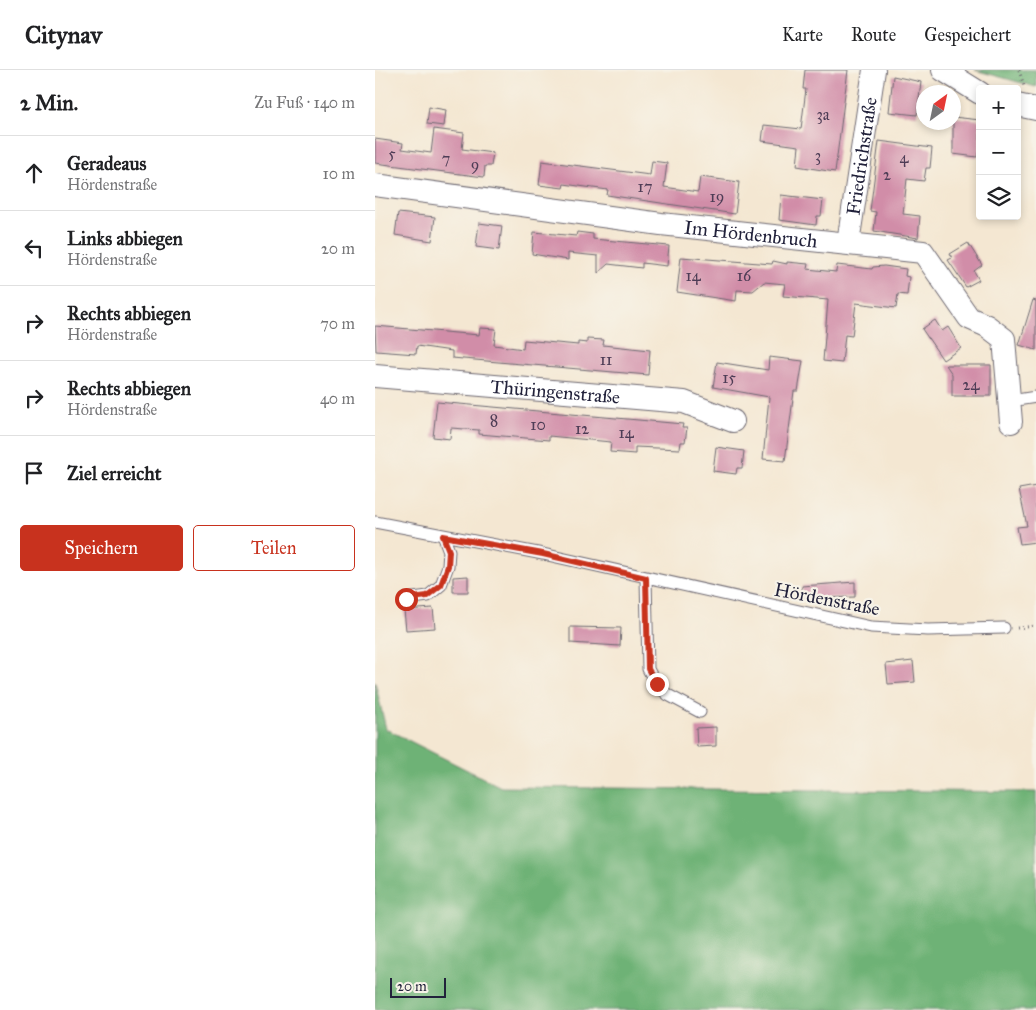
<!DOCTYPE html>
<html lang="de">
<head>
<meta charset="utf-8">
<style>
  :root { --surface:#fff; --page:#f6f6f6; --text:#202124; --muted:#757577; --line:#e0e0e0; --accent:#c8321e }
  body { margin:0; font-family:"IM FELL Great Primer",serif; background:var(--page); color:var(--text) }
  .controls { position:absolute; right:15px; top:15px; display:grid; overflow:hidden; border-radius:5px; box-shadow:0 2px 8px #0003 }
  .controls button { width:45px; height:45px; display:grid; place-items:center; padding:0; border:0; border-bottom:1px solid var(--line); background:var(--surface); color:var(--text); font:25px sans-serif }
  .compass { position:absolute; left:541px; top:15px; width:45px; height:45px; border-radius:50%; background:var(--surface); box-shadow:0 2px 8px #0003; rotate:33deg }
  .scale { position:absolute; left:15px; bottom:12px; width:56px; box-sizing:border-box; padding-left:5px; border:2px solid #22223b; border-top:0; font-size:14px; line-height:18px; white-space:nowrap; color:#22223b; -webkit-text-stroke:4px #f7f3e8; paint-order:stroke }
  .stop { position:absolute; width:15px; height:15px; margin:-11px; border:4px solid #c8321e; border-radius:50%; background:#fff }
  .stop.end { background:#c8321e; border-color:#fff; box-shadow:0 1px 5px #0008 }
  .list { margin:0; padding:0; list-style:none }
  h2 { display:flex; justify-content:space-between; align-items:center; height:65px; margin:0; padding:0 20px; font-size:21px }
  h2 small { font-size:16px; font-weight:400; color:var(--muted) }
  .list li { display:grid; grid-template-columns:32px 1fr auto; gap:15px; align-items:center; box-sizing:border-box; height:75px; padding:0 20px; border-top:1px solid var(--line) }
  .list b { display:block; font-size:19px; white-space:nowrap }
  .list p { margin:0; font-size:16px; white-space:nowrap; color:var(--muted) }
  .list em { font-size:16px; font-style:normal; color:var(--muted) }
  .actions { display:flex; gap:10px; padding:15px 20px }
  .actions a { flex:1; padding:11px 0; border:1px solid var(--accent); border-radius:5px; text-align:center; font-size:18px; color:var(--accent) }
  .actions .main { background:var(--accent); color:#fff }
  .icon { flex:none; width:28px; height:28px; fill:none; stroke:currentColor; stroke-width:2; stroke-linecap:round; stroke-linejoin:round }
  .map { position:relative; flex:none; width:661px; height:940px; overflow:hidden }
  header { display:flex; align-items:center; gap:30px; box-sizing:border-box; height:70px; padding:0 25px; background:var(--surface); border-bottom:1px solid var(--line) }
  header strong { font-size:24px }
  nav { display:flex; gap:28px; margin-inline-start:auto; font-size:18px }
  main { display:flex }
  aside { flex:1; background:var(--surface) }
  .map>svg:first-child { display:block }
</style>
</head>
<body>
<header>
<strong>Citynav</strong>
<nav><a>Karte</a><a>Route</a><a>Gespeichert</a></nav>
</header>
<main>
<aside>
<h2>2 Min.<small>Zu Fuß · 140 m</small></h2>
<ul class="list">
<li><svg class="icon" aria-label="ahead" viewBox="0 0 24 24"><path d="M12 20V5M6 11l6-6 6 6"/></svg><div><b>Geradeaus</b><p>Hördenstraße</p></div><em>10 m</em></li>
<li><svg class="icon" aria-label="left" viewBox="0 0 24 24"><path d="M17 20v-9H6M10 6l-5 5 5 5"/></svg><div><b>Links abbiegen</b><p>Hördenstraße</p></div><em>20 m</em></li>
<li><svg class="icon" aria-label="right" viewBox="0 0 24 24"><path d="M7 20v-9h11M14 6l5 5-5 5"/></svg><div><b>Rechts abbiegen</b><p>Hördenstraße</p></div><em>70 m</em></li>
<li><svg class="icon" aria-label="right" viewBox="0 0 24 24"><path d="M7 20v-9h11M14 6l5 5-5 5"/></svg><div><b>Rechts abbiegen</b><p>Hördenstraße</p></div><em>40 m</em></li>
<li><svg class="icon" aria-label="arrive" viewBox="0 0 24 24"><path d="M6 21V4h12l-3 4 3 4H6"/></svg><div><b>Ziel erreicht</b></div></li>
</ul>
<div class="actions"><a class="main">Speichern</a><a>Teilen</a></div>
</aside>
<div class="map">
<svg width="661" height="940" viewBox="0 0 661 940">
  <rect width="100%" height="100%" fill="#f7f3e8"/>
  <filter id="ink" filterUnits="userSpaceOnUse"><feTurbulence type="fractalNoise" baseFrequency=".02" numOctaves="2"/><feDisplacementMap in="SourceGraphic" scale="10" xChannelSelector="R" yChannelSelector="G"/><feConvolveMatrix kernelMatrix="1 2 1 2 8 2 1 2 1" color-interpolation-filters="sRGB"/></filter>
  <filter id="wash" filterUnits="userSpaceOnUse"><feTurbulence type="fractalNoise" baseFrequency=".0096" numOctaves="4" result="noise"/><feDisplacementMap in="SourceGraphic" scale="20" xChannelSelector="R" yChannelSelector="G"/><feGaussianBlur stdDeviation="1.12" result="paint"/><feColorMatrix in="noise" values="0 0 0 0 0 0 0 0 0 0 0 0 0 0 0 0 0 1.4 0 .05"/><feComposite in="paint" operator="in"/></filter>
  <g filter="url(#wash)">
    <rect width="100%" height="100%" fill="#f4e7d2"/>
    <path fill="#6eb276" stroke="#486a58" d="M600,0H661V17Z
      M0,612L11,659L126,717L661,722V940H0Z"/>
    <g id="blocks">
      <path fill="#d18da8" d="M430,0H473L460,102L422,96L424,76L387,71L389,55L426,59L431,19H428Z
        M518,6L546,12L542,45L514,42Z
        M54,37L71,40L69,56L52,54Z
        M578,47L605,50V83H603L602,87L578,84Z
        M59,59L89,63L87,79L118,83L116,96H110L109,107L0,93V69L28,73L27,79L56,83Z
        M504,71L557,78L555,98H551L549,111L532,109L528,144L545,146L543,168L499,161L501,142L495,141Z
        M167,91L275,105L277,91L292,93L289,117L323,122L325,107L364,112L360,144L232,125L233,120L189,114L188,118L164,115Z
        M406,125L448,130L446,146H442L441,155L404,150Z
        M23,143L60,147L57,171L20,165Z
        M104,153L127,156L124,180L101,177Z
        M159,162L201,166L202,162L218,164V169L294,176L292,196L267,193V198L233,194L223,203V186L193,183V190L157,184Z
        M593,173L607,195L599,201L604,210L591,217L573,190L577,188L575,184Z
        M306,187L397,194L398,191L412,194V192L433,194L432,199L461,202L462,195L497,199L498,197L509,196L531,199L530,206L534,207L532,225L523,224L521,238L481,233L477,266L470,265L467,293L448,291L453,230L408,226L410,214L389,212L378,221L362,220L361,231L302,222Z
        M658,230L661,231V280L644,275Z
        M560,250L567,261L573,257L586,278L568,290L547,259Z
        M0,256L104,265L105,258L121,259L119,275L148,279L149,270L203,275V272L212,273V269L229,270L228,275L275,280L273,305L77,288V281L42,276L41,284L1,281Z
        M394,287L428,291L423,321H419L410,391L388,389L394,327L338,317L342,292L393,300Z
        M571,295H616V326H577V304Z
        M62,332L308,354L307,358H312L310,372H306L305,379L260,377V384L235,382L236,372L174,366V370L104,364V360L76,358L75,369L58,367Z
        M341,377L369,381L367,398H362L361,404L338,401Z
        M661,416V472L645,474L642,457L652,456L644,419Z
        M93,506V522H78V507Z
        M480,512V527L448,528V531H433V529H428L427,516Z
        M58,538L60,558L31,560L29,540Z
        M195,557L246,558L245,576L195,573Z
        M538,591L540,612L513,614L511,594Z
        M341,657V676L322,677L321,658Z"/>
    </g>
  </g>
  <g filter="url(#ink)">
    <use href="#blocks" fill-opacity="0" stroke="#6c6770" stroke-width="1"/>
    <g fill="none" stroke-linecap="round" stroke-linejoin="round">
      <defs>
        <path id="service" d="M635,331L661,327
          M0,452L168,484L496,557L553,560L629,558
          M271,508L273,599L281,614L293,625L325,642
          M31,529L53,526L66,515L73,496L74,481L68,465"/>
        <g id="minor">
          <path d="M568,0L605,23"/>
          <path d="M642,35L661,39"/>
          <path id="s1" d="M0,115L286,154L548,182L594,248L612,256L629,269L636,352"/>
          <path id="s2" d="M473,173L499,0"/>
          <path id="s3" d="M0,306L309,332L358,351"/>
        </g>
      </defs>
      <use href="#service" stroke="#6c6770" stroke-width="13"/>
      <use href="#minor" stroke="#6c6770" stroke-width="24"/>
      <path stroke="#6c6770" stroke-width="3" stroke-dasharray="1 4" stroke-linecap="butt" d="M644,0L649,16
        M642,558L661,556"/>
      <use href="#service" stroke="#fff" stroke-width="11"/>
      <use href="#minor" stroke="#fff" stroke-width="22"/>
    </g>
  </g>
  <g fill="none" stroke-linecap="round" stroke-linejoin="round" filter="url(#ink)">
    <path stroke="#c8321e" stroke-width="6" d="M31,529L52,526L66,515L73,496L74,481L68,466L168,484L271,508L273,599L282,614"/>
  </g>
  <g text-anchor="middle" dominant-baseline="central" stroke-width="4.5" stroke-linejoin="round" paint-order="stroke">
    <g font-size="16" fill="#4e3d56">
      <text x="448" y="44">3a</text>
      <text x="17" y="83">5</text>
      <text x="443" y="85">3</text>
      <text x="529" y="87">4</text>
      <text x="71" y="88">7</text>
      <text x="100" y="94">9</text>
      <text x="512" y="104">2</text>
      <text x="270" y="116">17</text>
      <text x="342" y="126">19</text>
      <text x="318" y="205">14</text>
      <text x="369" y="205">16</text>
      <text x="231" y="289">11</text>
      <text x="354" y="307">15</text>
      <text x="596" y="314">24</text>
      <text x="119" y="350">8</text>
      <text x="163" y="354">10</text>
      <text x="207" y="358">12</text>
      <text x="251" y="362">14</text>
    </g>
    <g font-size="19" fill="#22223b" stroke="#f7f3e8">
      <text stroke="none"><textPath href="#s2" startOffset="88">Friedrichstraße</textPath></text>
      <text stroke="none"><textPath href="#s1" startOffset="379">Im Hördenbruch</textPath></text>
      <text stroke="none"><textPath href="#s3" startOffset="181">Thüringenstraße</textPath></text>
      <text transform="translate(452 529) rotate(11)">Hördenstraße</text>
    </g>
  </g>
</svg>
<div class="controls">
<button>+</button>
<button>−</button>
<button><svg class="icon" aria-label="layers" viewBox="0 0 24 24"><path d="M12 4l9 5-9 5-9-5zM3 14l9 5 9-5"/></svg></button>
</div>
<svg class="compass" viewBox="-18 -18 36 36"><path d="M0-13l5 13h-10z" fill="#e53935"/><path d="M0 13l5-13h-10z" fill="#757577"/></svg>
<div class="scale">20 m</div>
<div class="stop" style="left:31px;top:529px"></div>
<div class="stop end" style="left:282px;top:614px"></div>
</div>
</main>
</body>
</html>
